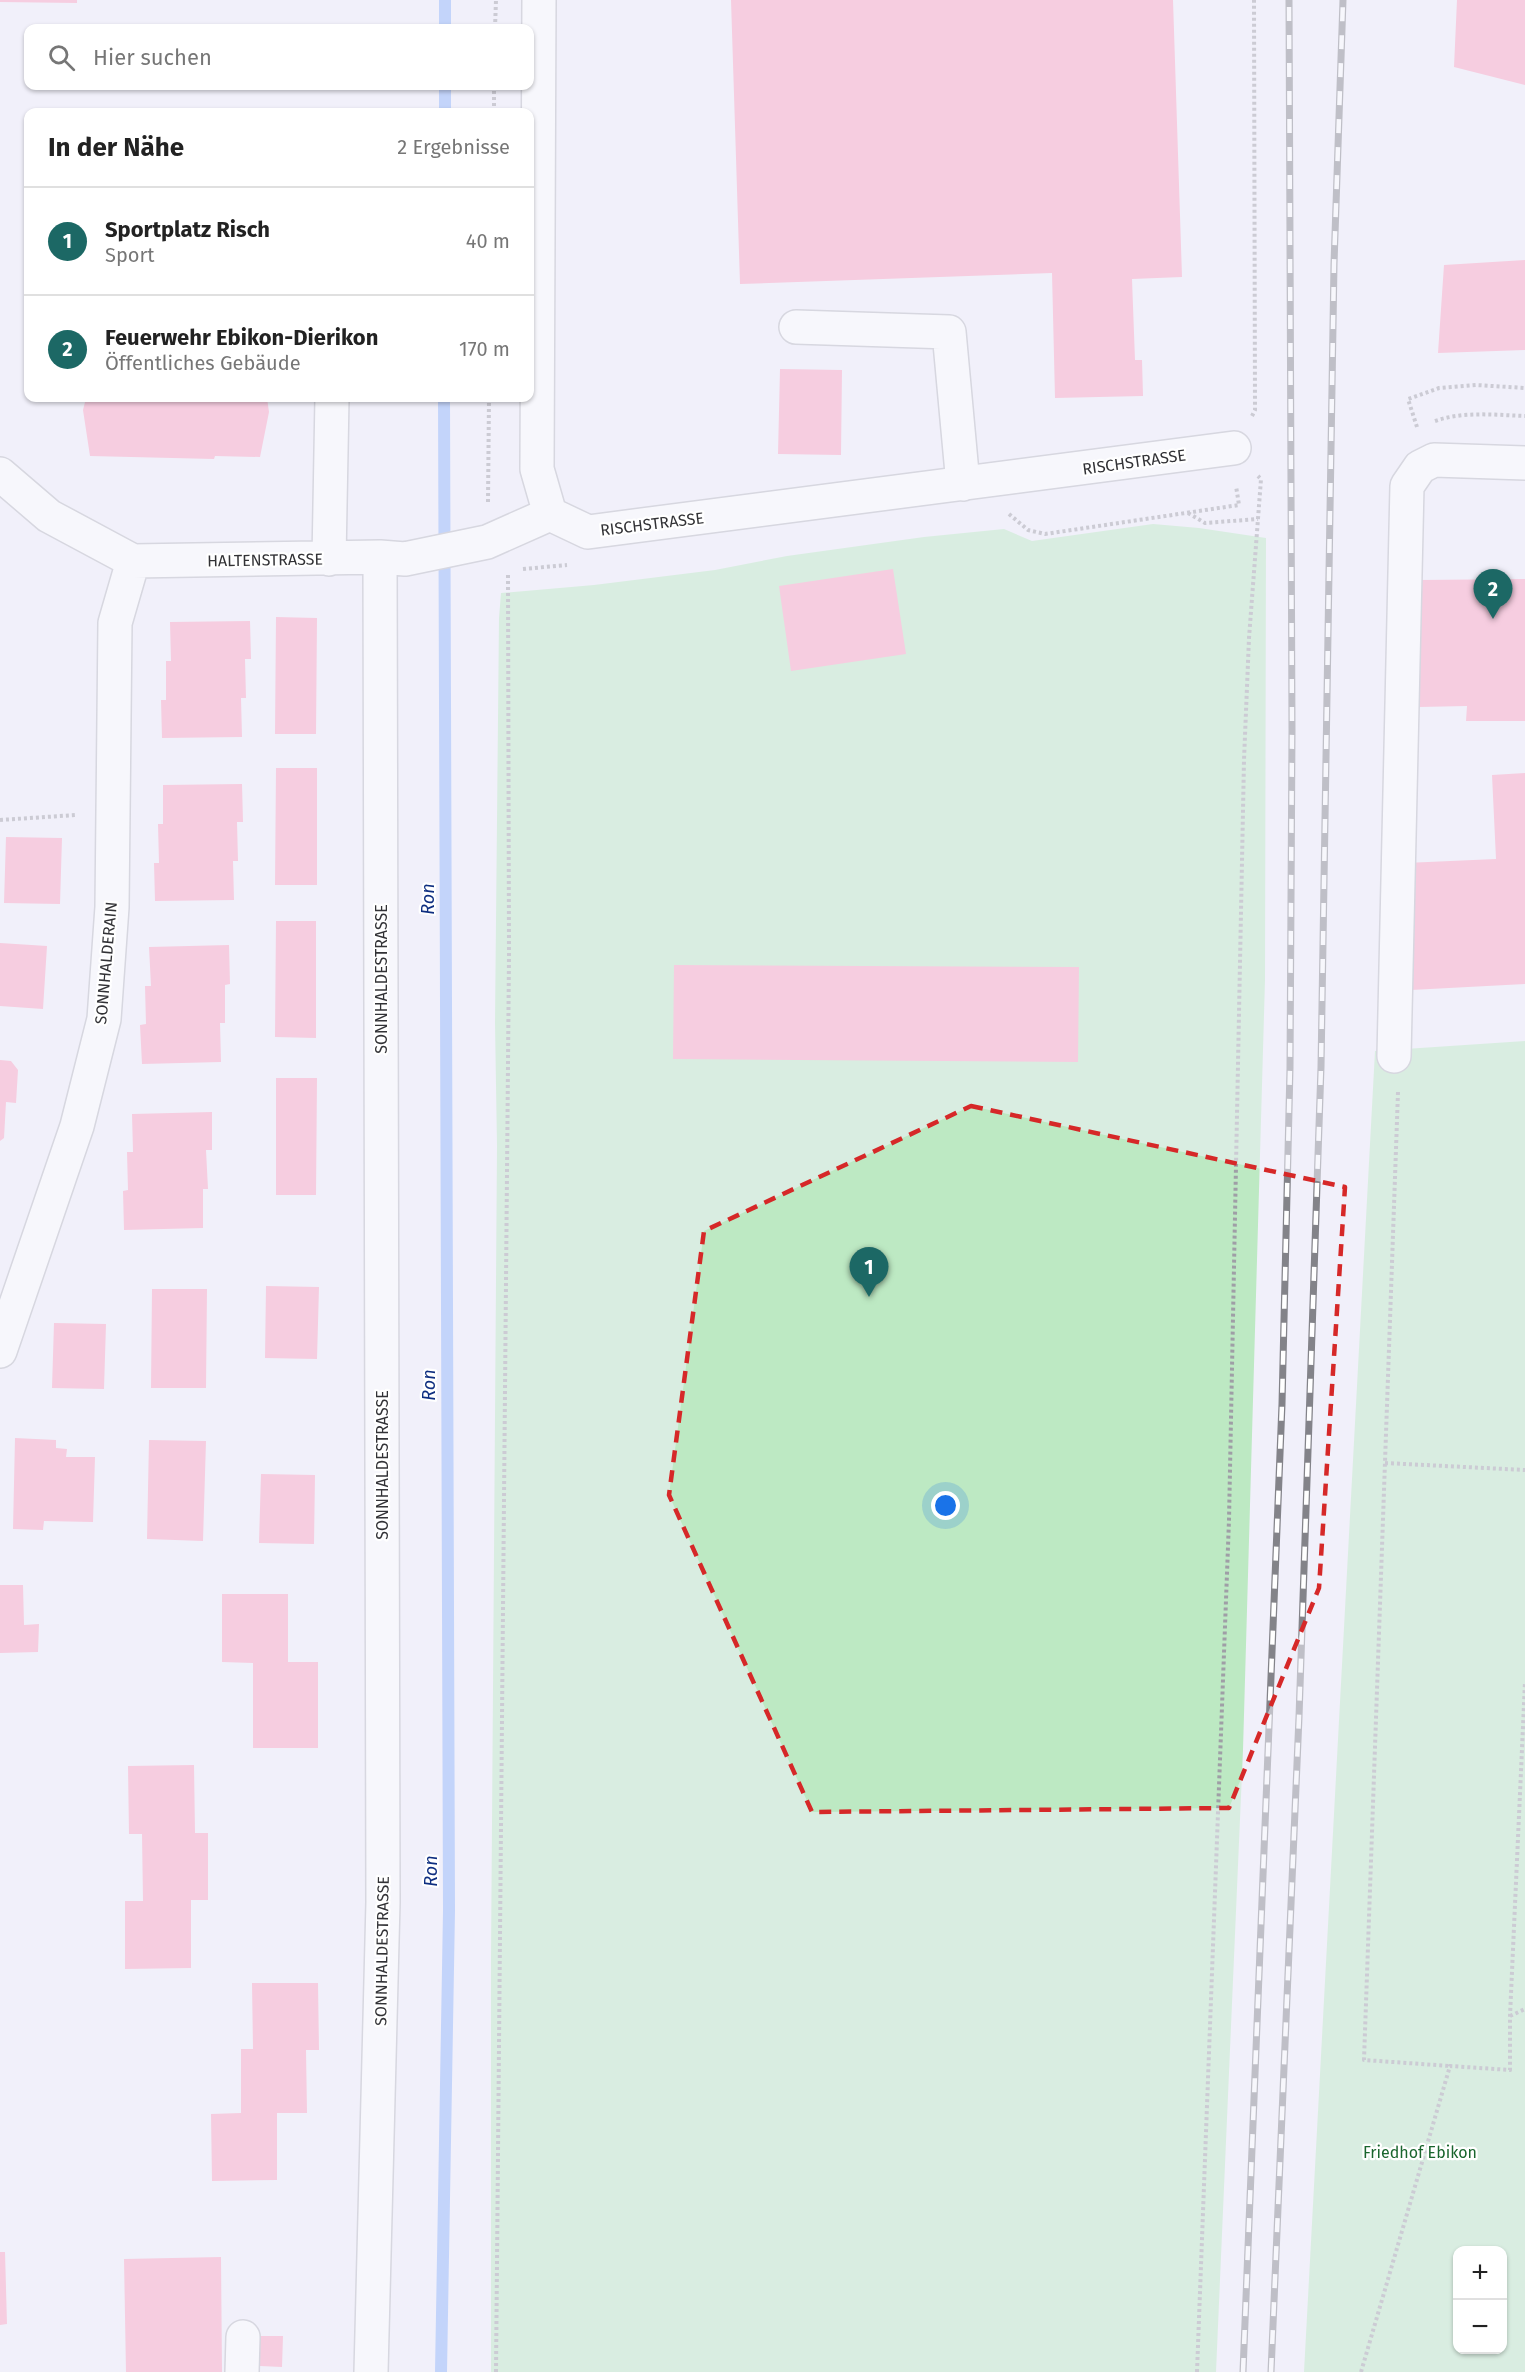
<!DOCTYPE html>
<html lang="de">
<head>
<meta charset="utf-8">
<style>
  :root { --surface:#fff; --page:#f6f6f6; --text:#222; --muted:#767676; --line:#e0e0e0; --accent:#1c6865 }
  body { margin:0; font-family:"Fira Sans",sans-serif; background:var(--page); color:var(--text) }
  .controls { position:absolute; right:18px; bottom:18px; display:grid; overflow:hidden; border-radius:12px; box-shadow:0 2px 4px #0004 }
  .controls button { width:54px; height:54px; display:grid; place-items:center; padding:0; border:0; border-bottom:2px solid var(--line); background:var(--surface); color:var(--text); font:30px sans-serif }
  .you { position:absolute; left:946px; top:1506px; width:21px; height:21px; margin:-15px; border:4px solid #fff; border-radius:50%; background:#1a73e8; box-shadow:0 0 0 9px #1a73e833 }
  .badge { display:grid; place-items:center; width:39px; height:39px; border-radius:50%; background:var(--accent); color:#fff; font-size:20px; font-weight:700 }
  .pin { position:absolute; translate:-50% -50px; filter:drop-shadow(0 2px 3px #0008) }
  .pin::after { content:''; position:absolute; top:32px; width:21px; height:18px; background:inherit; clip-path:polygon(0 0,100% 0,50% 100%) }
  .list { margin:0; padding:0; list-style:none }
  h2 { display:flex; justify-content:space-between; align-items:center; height:78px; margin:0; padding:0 24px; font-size:26px }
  h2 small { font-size:20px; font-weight:400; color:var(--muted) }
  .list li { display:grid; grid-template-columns:39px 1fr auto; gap:18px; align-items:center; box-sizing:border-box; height:108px; padding:0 24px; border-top:2px solid var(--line) }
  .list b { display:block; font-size:22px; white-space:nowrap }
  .list p { margin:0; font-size:20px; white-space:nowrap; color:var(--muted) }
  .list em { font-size:20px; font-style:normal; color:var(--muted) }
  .icon { flex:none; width:33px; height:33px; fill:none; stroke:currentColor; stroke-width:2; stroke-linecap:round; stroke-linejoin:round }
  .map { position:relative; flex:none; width:1525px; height:2372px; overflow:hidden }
  .search { position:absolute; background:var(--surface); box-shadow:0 2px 4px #0004; left:24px; top:24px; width:510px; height:66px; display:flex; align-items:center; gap:15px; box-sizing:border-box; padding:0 21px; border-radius:12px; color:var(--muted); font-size:22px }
  .panel { position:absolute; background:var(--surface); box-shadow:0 2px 4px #0004; left:24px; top:108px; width:510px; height:294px; border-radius:12px }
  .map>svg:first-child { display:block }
</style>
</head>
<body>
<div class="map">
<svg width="1525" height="2372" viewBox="0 0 1525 2372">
  <rect width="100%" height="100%" fill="#f1f0fa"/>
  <path fill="#bde9c3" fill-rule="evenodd" d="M1153,524L1199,528L1266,538L1265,980L1243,1750L1216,2372H491V1959L497,1146L495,1023L499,618L501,593L594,585L715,570L787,556L924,537L1004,529L1032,541Z
    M1525,1041V2372H1304L1375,1051ZM1458,2250H1502V2350H1458Z"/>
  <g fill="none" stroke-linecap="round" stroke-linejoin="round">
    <path stroke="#8db1fa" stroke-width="12" d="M445,28V0
      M445,112V86
      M441,2372L449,1911L444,398"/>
  </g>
  <path fill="#fda2c0" d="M0,0H77V3L0,2Z
    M731,0H1173L1182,277L1132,279L1135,360H1142L1143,396L1055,398L1052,273L740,284Z
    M1457,0H1525V85L1454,67Z
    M1525,260V350L1438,353L1444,265Z
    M780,369L842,370L841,455L778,454Z
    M86,398H267L269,412L260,457L215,456L214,459L90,456L83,410Z
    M893,569L906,654L791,671L779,586Z
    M1525,579V721H1466L1467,706L1419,707V580Z
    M276,617L317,618L316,734H275Z
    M250,621L251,659H245L246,698H241L242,737L162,738L161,700H166V661H171L170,622Z
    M276,768H317V885H275Z
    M1525,773V984L1411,990L1405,863L1496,859L1492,775Z
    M242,784L243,822H237L238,861H233L234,900L155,901L154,863H159L158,824H163V785Z
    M6,837L62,838L60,904L4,903Z
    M276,921H316V1038L275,1037Z
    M0,943L47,946L43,1009L0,1006Z
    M229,945L230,984L225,985V1023H220L221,1062L142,1064L140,1025L146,1024L145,986H151L149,947Z
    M674,965L1079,967L1078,1062L673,1059Z
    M0,1060L11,1061L18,1070L16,1103L6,1102L4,1138L0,1141Z
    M276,1078H317L316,1195H276Z
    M212,1112V1150H206L208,1189H203V1228L124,1230L123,1191L128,1190L127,1152H133L132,1114Z
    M266,1286L319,1287L317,1359L265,1358Z
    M152,1289H207L206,1388H151Z
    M54,1323L106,1324L104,1389L52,1388Z
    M15,1438L56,1440V1448L67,1449L66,1457H95L93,1522L44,1521L43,1530L13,1529Z
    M149,1440L206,1441L203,1541L147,1539Z
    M261,1474L315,1475L314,1544L259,1543Z
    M0,1585H23L24,1625L39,1624L38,1652L0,1653Z
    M222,1594H288V1662H318V1748H253V1663L222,1662Z
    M194,1765L195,1833H208V1900H191V1968L125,1969V1901H143L142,1834H129L128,1766Z
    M252,1983H318L319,2050H306L307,2113H277V2180L212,2181L211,2114L241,2113V2049H253Z
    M0,2252H5L7,2324L0,2325Z
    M221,2257L222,2372H126L124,2259Z
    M260,2336H283L282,2367L260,2366Z"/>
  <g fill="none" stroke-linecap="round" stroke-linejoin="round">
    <defs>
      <path id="minor" d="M539,0L537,469L550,514L588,532L1234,448
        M796,327L949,332L963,484
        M0,474L49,516L133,561L380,557L405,559L487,542L550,514
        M329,559L332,398
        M1394,1056L1407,486L1420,467L1434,460L1525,463
        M0,1351L77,1126L104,1019L112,907L115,623L133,561
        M242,2372L243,2337
        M371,2372L383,1902L380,557"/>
    </defs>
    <use href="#minor" stroke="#b8b8c0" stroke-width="36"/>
    <path stroke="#9f9ea6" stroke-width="4" stroke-dasharray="3 3" stroke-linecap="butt" d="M495,28L496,0
      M494,112V86
      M1252,416L1255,410L1254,0
      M1435,421C1464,411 1495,415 1525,416
      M1417,427L1408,399L1439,388L1476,385L1525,388
      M488,502L489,398
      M1188,513L1205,523L1258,519
      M1009,514L1028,530L1045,534L1239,505L1236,486
      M523,569L567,565
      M0,820L76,815
      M1398,1092L1364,2060L1450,2066
      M1385,1463L1525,1470
      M1510,2016L1525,2009
      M496,2372L509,955L508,575
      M1197,2372L1229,1520L1244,760L1249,638L1261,479L1258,476
      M1361,2372L1450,2066L1510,2070V2016L1525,1682"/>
    <use href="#minor" stroke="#fff" stroke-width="33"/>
    <defs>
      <path id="rail" d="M1243,2372L1282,1404L1290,1068L1292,730L1289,0
        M1271,2372L1299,1717L1321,1067L1334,264L1343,0"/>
    </defs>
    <use href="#rail" stroke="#838389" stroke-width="7"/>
    <use href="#rail" stroke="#fff" stroke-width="4.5" stroke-dasharray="14" stroke-linecap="butt"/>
  </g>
  <path d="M0 0H1525V2372H0ZM971,1106L1345,1187L1319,1588L1229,1808L812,1812L669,1495L704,1231Z" fill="#f1f0fa" fill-opacity=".55" fill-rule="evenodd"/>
  <path fill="none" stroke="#d62828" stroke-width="4.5" stroke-dasharray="12 8" stroke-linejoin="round" d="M971,1106L1345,1187L1319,1588L1229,1808L812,1812L669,1495L704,1231Z"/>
  <g text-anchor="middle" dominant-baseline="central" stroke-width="4.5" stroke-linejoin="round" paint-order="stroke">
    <g font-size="16" fill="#323236" stroke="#fff">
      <text transform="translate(1134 462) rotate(-8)">RISCHSTRASSE</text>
      <text transform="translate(652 524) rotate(-7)">RISCHSTRASSE</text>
      <text transform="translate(265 560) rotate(-1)">HALTENSTRASSE</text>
      <text transform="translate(106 963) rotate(-85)">SONNHALDERAIN</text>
      <text transform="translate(381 979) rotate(-90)">SONNHALDESTRASSE</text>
      <text transform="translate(382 1465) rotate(-90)">SONNHALDESTRASSE</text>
      <text transform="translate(382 1951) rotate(-89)">SONNHALDESTRASSE</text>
    </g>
    <g font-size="16" fill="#19652d" stroke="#fff">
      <text x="1420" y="2152">Friedhof Ebikon</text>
    </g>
    <g font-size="18" font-style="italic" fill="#0e2e80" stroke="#fff">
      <text transform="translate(428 899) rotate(-90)">Ron</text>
      <text transform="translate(429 1385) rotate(-90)">Ron</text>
      <text transform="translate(431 1871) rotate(-90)">Ron</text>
    </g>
  </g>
</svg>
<div class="controls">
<button>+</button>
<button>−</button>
</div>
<div class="you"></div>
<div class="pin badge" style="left:869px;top:1297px">1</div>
<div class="pin badge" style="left:1493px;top:619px">2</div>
<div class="search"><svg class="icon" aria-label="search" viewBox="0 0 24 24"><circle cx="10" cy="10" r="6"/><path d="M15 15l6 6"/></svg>Hier suchen</div>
<section class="panel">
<h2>In der Nähe<small>2 Ergebnisse</small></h2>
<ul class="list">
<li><span class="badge">1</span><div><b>Sportplatz Risch</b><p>Sport</p></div><em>40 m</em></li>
<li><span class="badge">2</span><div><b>Feuerwehr Ebikon-Dierikon</b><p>Öffentliches Gebäude</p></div><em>170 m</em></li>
</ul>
</section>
</div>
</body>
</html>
